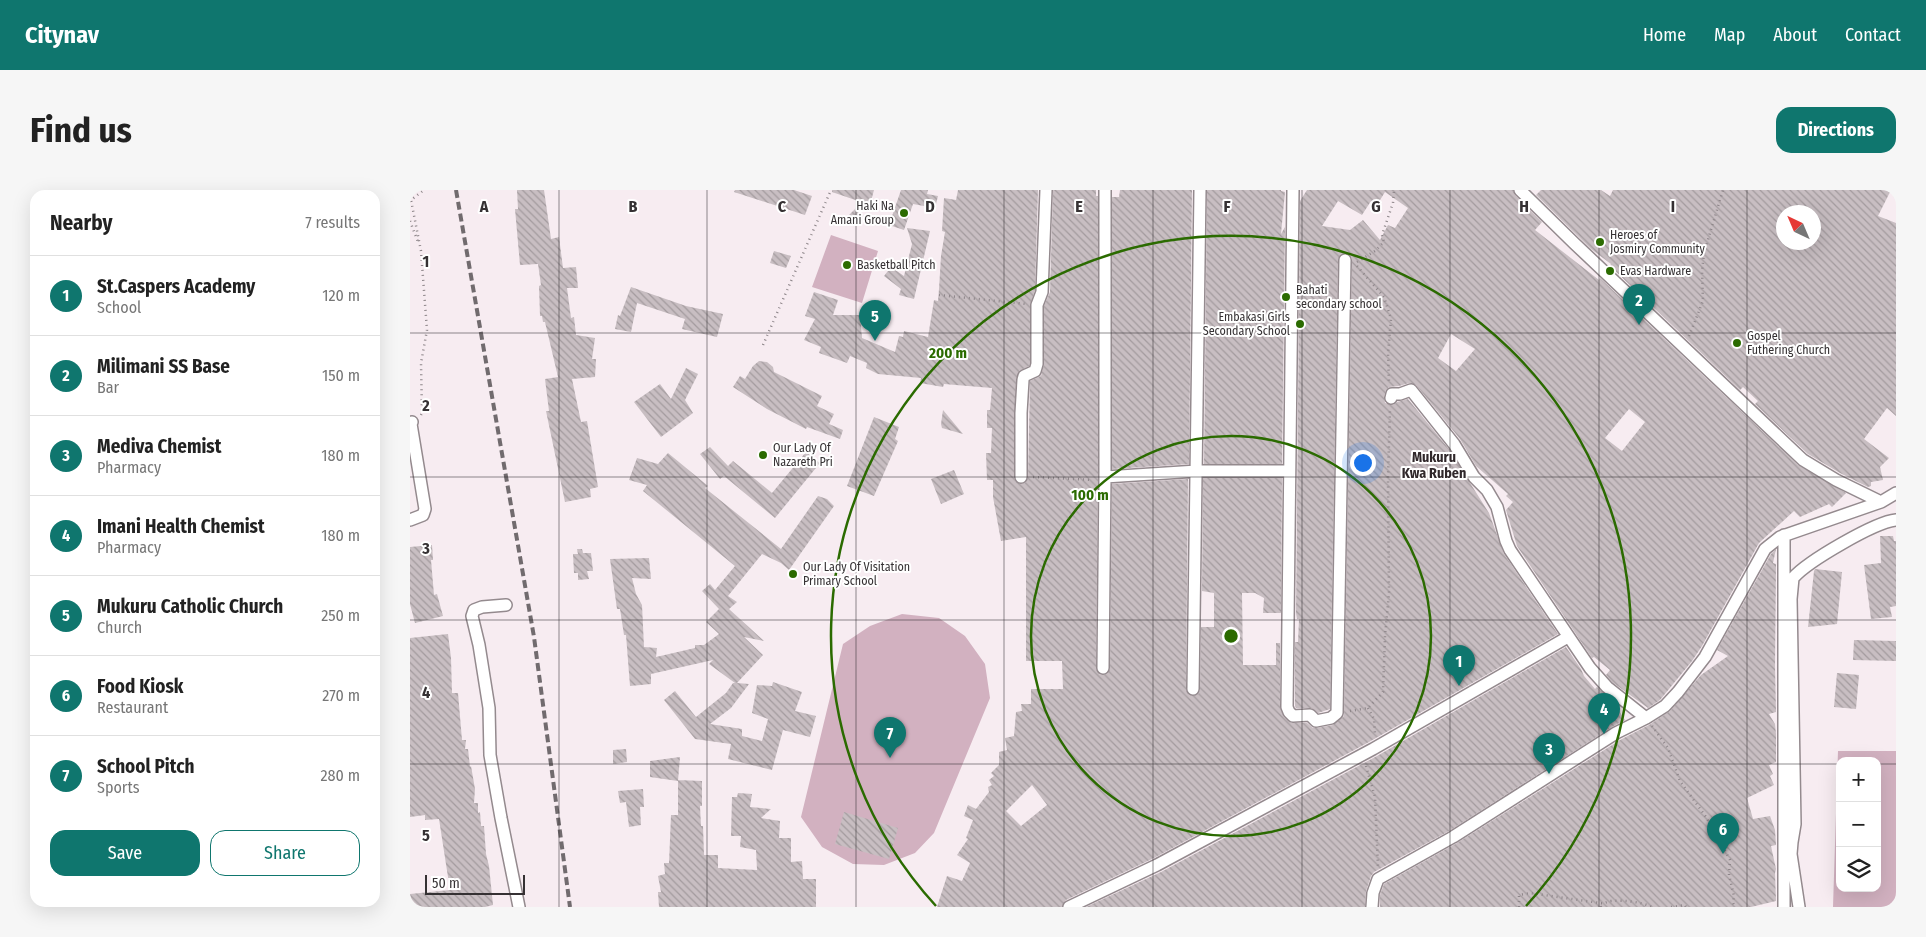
<!DOCTYPE html>
<html lang="en">
<head>
<meta charset="utf-8">
<style>
  :root { --surface:#fff; --page:#f6f6f6; --text:#222; --muted:#767676; --line:#e0e0e0; --accent:#0f766e }
  body { margin:0; font-family:"Fira Sans Condensed",sans-serif; background:var(--page); color:var(--text) }
  .controls { position:absolute; right:15px; bottom:15px; display:grid; overflow:hidden; border-radius:10px; box-shadow:0 5px 20px #0002 }
  .controls button { width:45px; height:45px; display:grid; place-items:center; padding:0; border:0; border-bottom:1px solid var(--line); background:var(--surface); color:var(--text); font:25px sans-serif }
  .compass { position:absolute; left:1366px; top:15px; width:45px; height:45px; border-radius:50%; background:var(--surface); box-shadow:0 5px 20px #0002; rotate:316deg }
  .scale { position:absolute; left:15px; bottom:12px; width:100px; box-sizing:border-box; padding-left:5px; border:2px solid #353133; border-top:0; font-size:14px; line-height:18px; white-space:nowrap; color:#353133; -webkit-text-stroke:4px #fff; paint-order:stroke }
  .you { position:absolute; left:952px; top:272px; width:18px; height:18px; margin:-12px; border:4px solid #fff; border-radius:50%; background:#1a73e8; box-shadow:0 0 0 8px #1a73e833 }
  .badge { display:grid; place-items:center; width:32px; height:32px; border-radius:50%; background:var(--accent); color:#fff; font-size:16px; font-weight:700 }
  .pin { position:absolute; translate:-50% -41px; filter:drop-shadow(0 1px 2px #0008) }
  .pin::after { content:''; position:absolute; top:26px; width:18px; height:15px; background:inherit; clip-path:polygon(0 0,100% 0,50% 100%) }
  .list { margin:0; padding:0; list-style:none }
  h2 { display:flex; justify-content:space-between; align-items:center; height:65px; margin:0; padding:0 20px; font-size:21px }
  h2 small { font-size:16px; font-weight:400; color:var(--muted) }
  .list li { display:grid; grid-template-columns:32px 1fr auto; gap:15px; align-items:center; box-sizing:border-box; height:80px; padding:0 20px; border-top:1px solid var(--line) }
  .list b { display:block; font-size:19px; white-space:nowrap }
  .list p { margin:0; font-size:16px; white-space:nowrap; color:var(--muted) }
  .list em { font-size:16px; font-style:normal; color:var(--muted) }
  .actions { display:flex; gap:10px; padding:15px 20px }
  .actions a { flex:1; padding:11px 0; border:1px solid var(--accent); border-radius:15px; text-align:center; font-size:18px; color:var(--accent) }
  .actions .main { background:var(--accent); color:#fff }
  .icon { flex:none; width:28px; height:28px; fill:none; stroke:currentColor; stroke-width:2; stroke-linecap:round; stroke-linejoin:round }
  .map { position:relative; flex:none; width:1486px; height:717px; overflow:hidden; border-radius:15px }
  header { display:flex; align-items:center; gap:30px; box-sizing:border-box; height:70px; padding:0 25px; background:var(--accent); color:#fff }
  header strong { font-size:24px }
  nav { display:flex; gap:28px; margin-inline-start:auto; font-size:18px }
  .intro { display:flex; align-items:center; justify-content:space-between; box-sizing:border-box; height:120px; padding:0 30px }
  h1 { margin:0; font-size:35px }
  .button { padding:12px 22px; border-radius:15px; background:var(--accent); color:#fff; font-size:18px; font-weight:700 }
  main { display:flex; gap:30px; padding:0 30px }
  aside { flex:1; background:var(--surface); border-radius:15px; box-shadow:0 5px 20px #0002 }
  .map>svg:first-child { display:block }
</style>
</head>
<body>
<header>
<strong>Citynav</strong>
<nav><a>Home</a><a>Map</a><a>About</a><a>Contact</a></nav>
</header>
<div class="intro"><h1>Find us</h1><a class="button">Directions</a></div>
<main>
<aside>
<h2>Nearby<small>7 results</small></h2>
<ul class="list">
<li><span class="badge">1</span><div><b>St.Caspers Academy</b><p>School</p></div><em>120 m</em></li>
<li><span class="badge">2</span><div><b>Milimani SS Base</b><p>Bar</p></div><em>150 m</em></li>
<li><span class="badge">3</span><div><b>Mediva Chemist</b><p>Pharmacy</p></div><em>180 m</em></li>
<li><span class="badge">4</span><div><b>Imani Health Chemist</b><p>Pharmacy</p></div><em>180 m</em></li>
<li><span class="badge">5</span><div><b>Mukuru Catholic Church</b><p>Church</p></div><em>250 m</em></li>
<li><span class="badge">6</span><div><b>Food Kiosk</b><p>Restaurant</p></div><em>270 m</em></li>
<li><span class="badge">7</span><div><b>School Pitch</b><p>Sports</p></div><em>280 m</em></li>
</ul>
<div class="actions"><a class="main">Save</a><a>Share</a></div>
</aside>
<div class="map">
<svg width="1486" height="717" viewBox="0 0 1486 717">
  <defs>
    <pattern id="building-back-hatch" width="6" height="6" patternUnits="userSpaceOnUse" patternTransform="scale(1.25)"><rect width="6" height="6" fill="#c8bec2"/><path d="M-1 5l2 2M0 0l6 6M5-1l2 2" fill="none" stroke="#a39b9e"/></pattern>
  </defs>
  <rect width="100%" height="100%" fill="#f7ecf1"/>
  <path fill="#d2b1c0" fill-rule="evenodd" d="M421,45L468,61L452,113L402,97Z
    M492,424L529,428L555,446L575,474L580,508L524,643L505,663L474,675L443,674L412,657L391,627L433,454L460,436Z
    M1428,561H1486V717H1423ZM1430,571H1467V698H1430Z"/>
  <path fill="url(#building-back-hatch)" fill-rule="evenodd" d="M107,0H134L141,49L149,47L153,78L166,77L168,98H157L161,128L164,127L166,145L185,148L182,169H186L185,187L162,189L171,232L177,231L188,297L180,299L181,307L155,312L136,221H139L135,189L148,187L135,132H133L132,126H130L129,96L131,95L128,74L110,75L105,19H108Z
    M325,0H384L402,6L395,25L324,2Z
    M422,0H464L460,15L422,2Z
    M491,0H518L517,4L528,6L525,18L503,14L494,40L479,35Z
    M548,0H628L625,100L620,115V173L619,176L609,181L606,190L604,287L605,291L611,294L615,293L618,287L620,191L631,186L634,174V116L640,102L643,0H686V6H688V287L686,478L690,485L697,484L700,478L702,294L778,289L776,499L779,505L783,506L789,503L790,499L791,437H804V403L792,401L793,288H872L871,423H853L854,408L845,403H832L833,475H866V453H870V517L874,527L881,533H897L903,538H907L923,535L934,526L942,70L941,66L936,63L931,64L928,70L920,519L908,523L902,518H886L885,516V452H888L889,429H887L886,423L890,11L897,0H1103L1105,5L1132,32L1125,40L1189,90L1190,88L1388,275L1436,303L1422,317L1419,314L1390,327L1384,321L1349,353L1292,456L1282,471L1250,510L1238,518L1202,492L1196,485L1200,480L1184,467L1182,468L1107,356L1096,320L1103,312L1096,306L1098,304L1066,276L1050,249L1006,195L999,193L989,196L979,197L976,200L974,206L975,213L983,215L987,212L998,209L1038,258L1079,323L1094,364L1148,444L959,552L744,668L656,710L652,717H527L537,686L552,691L560,673L547,665L558,649L556,648L563,630L554,626L558,615L566,619L579,602L578,597L582,595L579,590L584,586L581,583L589,575V562L597,560L595,548L604,546L606,522L612,521L611,514H621V499H653L652,471H616V347L591,351L583,307V290H577L576,263H581L582,238H577V220H580L582,198L534,194L533,197L510,193L511,188L468,184L456,178L457,173L440,166L437,173L409,163L411,157L394,150L405,129L395,126L404,102L428,110L423,125H450L452,148L485,162L489,146L493,147L494,141L518,147L524,110L528,111L529,99L531,66L535,42L532,41L534,8L546,10ZM975,2L998,18L985,38L978,35L970,50L953,30L940,40L912,36L928,11L952,25L961,11L967,15ZM1041,144L1065,159L1046,181L1028,168ZM1219,219L1235,232L1212,261L1195,248ZM622,595L637,615L611,636L596,621Z
    M710,0H782L779,274L702,279V7H709Z
    M797,0H871V1L875,2L871,44L875,37L872,274H794Z
    M1131,0H1191L1200,6L1203,0H1481L1468,26L1486,33V226L1477,218L1454,249L1479,268L1470,277L1473,290L1461,292V296L1458,297L1430,283L1398,264L1345,214L1348,211L1333,197L1330,200L1200,76L1201,74L1181,59L1126,5ZM1374,22H1404V52H1374Z
    M448,16L449,30L446,33H441L439,31L438,26Z
    M497,38L520,41L504,109L489,105L491,99L474,86L481,77L494,86L502,54Z
    M364,61L381,66L376,78L360,73Z
    M221,97L276,116L313,124L307,147L272,139L275,129L227,113L221,142L205,139L208,125L210,126Z
    M349,171L357,172L363,177L364,182L412,206L407,216L424,224L419,234L433,240L430,249L397,237L396,239L357,219L323,197L330,186L335,189L343,176Z
    M276,178L288,184L275,210L283,223L251,247L224,212L250,194L261,209Z
    M533,220L553,244L532,238L531,234Z
    M464,227L489,237L485,249L488,251L464,306L437,296Z
    M300,257L318,276L323,271L362,303L396,262L410,273L365,328L314,286L310,289L290,264Z
    M258,263L298,296L295,298L371,359L408,306L417,309L424,316L379,380L371,373L352,364L318,406L327,412L319,419L354,451L334,447L353,465L327,493L339,494L321,518L300,534L332,539V546L352,551L358,529L342,523L347,495L362,496L363,492L392,502L385,521L406,526L400,547L373,540L362,580L318,569L321,554L285,549L254,510L265,501L286,527L316,503L323,493H325L299,474L303,470L241,484V494L220,496L216,445H214L210,419H207L200,369L239,368L241,389L222,388L226,404L232,415L234,457L247,458L246,467L285,458V455H294L309,444L296,432L309,419L292,401L300,394L305,400L325,376L233,301L237,295L219,290L227,268L248,274Z
    M544,280L554,304L531,314L521,289Z
    M1470,346H1483L1484,351H1486V416L1480,417L1482,427L1461,429L1454,375L1471,373Z
    M22,355L23,370H21L24,405L27,404L33,426L5,433L0,414V357Z
    M167,359H172L173,363H181L183,381H177L179,389L168,390V383H164L163,364H168Z
    M1366,359L1363,373L1366,374L1365,476L1366,522L1359,524L1365,534L1366,544V572L1359,575L1363,584L1360,586L1364,595L1337,608L1343,629L1360,626L1365,640L1366,655L1361,656L1366,679L1365,683L1366,711L1341,717H970V705L974,694L1047,653L1210,550L1239,535L1260,521L1291,485L1318,466L1307,460L1361,364Z
    M1405,379L1432,382L1427,434L1398,437L1404,381Z
    M38,444L41,468L42,503H48L52,550H56L55,559H58L60,577L61,576L65,599L64,613H68V623L70,622L71,636H74L76,664L79,676L83,715L75,717H0V704L40,700L29,629L15,630V625L0,627V448Z
    M1444,450L1486,451V471L1443,470Z
    M1156,457L1171,479L1174,486L1185,499L1187,497L1204,513L1215,530L1202,537L1039,641L964,682L961,686L956,701L955,717H676L751,682L967,566Z
    M1427,483L1449,485L1446,519L1424,517Z
    M216,559L217,572L203,574V560Z
    M270,567L268,591L240,587V571Z
    M268,590L292,591V616H290L291,636H293L294,665H308V678L347,680L346,660L330,657L331,646H321L322,607H327L328,603L342,604L340,617L361,619L351,628L370,631L369,648H381V672L392,671L393,689H406V717H249L248,702H251L248,686L255,684L254,673H259L261,625H268Z
    M233,599L234,617H230L231,635L219,637L216,612L210,613L208,601Z
    M434,622L488,638L479,669L425,654Z"/>
  <g fill="none" stroke-linecap="round" stroke-linejoin="round">
    <defs>
      <path id="street" d="M695,0V287L787,281H879
        M883,0L877,517L879,522L883,526L900,525L906,531L921,528L927,523L935,70
        M1110,0L1164,53L1393,270L1426,290L1471,312
        M981,208L982,204H990L1001,200L1044,254L1064,287L1077,300L1087,317L1096,351L1100,360L1180,478L1197,497L1236,528
        M611,287V223L613,190L614,186L625,181L627,174V115L632,102L636,0
        M0,330L13,325L15,319L1,234L2,232
        M1374,345V717
        M96,415L72,417L64,420L62,426L69,455L79,518L80,565L91,628L109,717
        M693,478L695,287
        M783,499L790,0
        M659,717L747,675L963,559L1158,447
        M962,717L963,703L968,689L1043,647L1206,543L1236,528L1255,516L1268,502L1295,467L1355,359L1370,347L1471,312L1486,303
        M1389,717L1381,664L1382,652L1385,634L1381,409L1383,388C1398,371 1465,332 1486,330"/>
    </defs>
    <use href="#street" stroke="#948a8e" stroke-width="14"/>
    <path stroke="#8d8589" stroke-width="2.5" stroke-dasharray="1 4" stroke-linecap="butt" d="M0,31L8,52
      M947,72L965,61L974,52L972,45L983,13L984,0
      M947,76L974,107L981,129L978,164L979,193
      M529,105L616,114
      M1279,146L1293,111L1292,81L1294,63L1313,0
      M353,155L421,0
      M11,225L12,223L11,173L17,140L11,61L1,10L14,0
      M623,287L682,290
      M958,518L964,529L965,545
      M940,521L958,518L973,502L975,446L979,403L978,287L980,219
      M1242,536L1258,558L1270,591L1296,627L1320,670L1319,685L1324,706L1323,713L1325,717
      M956,576L965,607L968,677
      M1109,717V705L1120,703L1190,713
      M1191,717L1190,713C1195,714 1197,711 1202,711C1214,710 1232,712 1242,717
      M1261,717L1275,715L1276,717"/>
    <use href="#street" stroke="#fff" stroke-width="11"/>
    <path stroke="#716b6e" stroke-width="4" stroke-dasharray="8 4" stroke-linecap="butt" d="M46,0L124,447L160,717"/>
  </g>
  <path fill="none" stroke="#353133" stroke-width="1" stroke-opacity="0.55" d="M149,0V717M297,0V717M446,0V717M594,0V717M743,0V717M892,0V717M1040,0V717M1189,0V717M1337,0V717M0,143H1486M0,287H1486M0,430H1486M0,574H1430M1467,574H1486"/>
  <g fill="none" stroke="#2b6b00" stroke-width="2.5">
    <circle cx="821" cy="446" r="200"/>
    <path d="M526 716A400 400 0 1 1 1116 716"/>
  </g>
  <g fill="#2b6b00" stroke="#fff" stroke-width="2">
    <circle cx="494" cy="23" r="5"/>
    <circle cx="1190" cy="52" r="5"/>
    <circle cx="437" cy="75" r="5"/>
    <circle cx="1200" cy="81" r="5"/>
    <circle cx="876" cy="107" r="5"/>
    <circle cx="890" cy="134" r="5"/>
    <circle cx="1327" cy="153" r="5"/>
    <circle cx="353" cy="265" r="5"/>
    <circle cx="383" cy="384" r="5"/>
  </g>
  <g text-anchor="middle" dominant-baseline="central" stroke-width="4" stroke-linejoin="round" paint-order="stroke">
    <g font-size="12" fill="#353133" stroke="#fff" text-anchor="start">
      <text x="484" y="16" text-anchor="end">Haki Na<tspan x="484" dy="14">Amani Group</tspan></text>
      <text x="1200" y="45">Heroes of<tspan x="1200" dy="14">Josmiry Community</tspan></text>
      <text x="447" y="75">Basketball Pitch</text>
      <text x="1210" y="81">Evas Hardware</text>
      <text x="886" y="100">Bahati<tspan x="886" dy="14">secondary school</tspan></text>
      <text x="880" y="127" text-anchor="end">Embakasi Girls<tspan x="880" dy="14">Secondary School</tspan></text>
      <text x="1337" y="146">Gospel<tspan x="1337" dy="14">Futhering Church</tspan></text>
      <text x="363" y="258">Our Lady Of<tspan x="363" dy="14">Nazareth Pri</tspan></text>
      <text x="393" y="377">Our Lady Of Visitation<tspan x="393" dy="14">Primary School</tspan></text>
    </g>
    <g font-size="14" font-weight="bold" fill="#30282b" stroke="#fff">
      <text x="1024" y="267">Mukuru<tspan x="1024" dy="16">Kwa Ruben</tspan></text>
    </g>
  </g>
  <g font-size="16" text-anchor="middle" font-weight="bold" fill="#353133" stroke="#fff" stroke-width="4" stroke-linejoin="round" paint-order="stroke">
    <text x="74" y="22">A</text>
    <text x="223" y="22">B</text>
    <text x="372" y="22">C</text>
    <text x="520" y="22">D</text>
    <text x="669" y="22">E</text>
    <text x="817" y="22">F</text>
    <text x="966" y="22">G</text>
    <text x="1114" y="22">H</text>
    <text x="1263" y="22">I</text>
    <text x="16" y="77">1</text>
    <text x="16" y="221">2</text>
    <text x="16" y="364">3</text>
    <text x="16" y="508">4</text>
    <text x="16" y="651">5</text>
  </g>
  <circle cx="821" cy="446" r="8" fill="#2b6b00" stroke="#fff" stroke-width="2.5"/>
  <g font-size="15" text-anchor="middle" font-weight="bold" fill="#2b6b00" stroke="#fff" stroke-width="4" stroke-linejoin="round" paint-order="stroke">
    <text x="538" y="168">200 m</text>
    <text x="680" y="310">100 m</text>
  </g>
</svg>
<div class="controls">
<button>+</button>
<button>−</button>
<button><svg class="icon" aria-label="layers" viewBox="0 0 24 24"><path d="M12 4l9 5-9 5-9-5zM3 14l9 5 9-5"/></svg></button>
</div>
<svg class="compass" viewBox="-18 -18 36 36"><path d="M0-13l5 13h-10z" fill="#e53935"/><path d="M0 13l5-13h-10z" fill="#767676"/></svg>
<div class="scale">50 m</div>
<div class="you"></div>
<div class="pin badge" style="left:1049px;top:496px">1</div>
<div class="pin badge" style="left:1229px;top:135px">2</div>
<div class="pin badge" style="left:1139px;top:584px">3</div>
<div class="pin badge" style="left:1194px;top:544px">4</div>
<div class="pin badge" style="left:465px;top:151px">5</div>
<div class="pin badge" style="left:1313px;top:664px">6</div>
<div class="pin badge" style="left:480px;top:568px">7</div>
</div>
</main>
</body>
</html>
